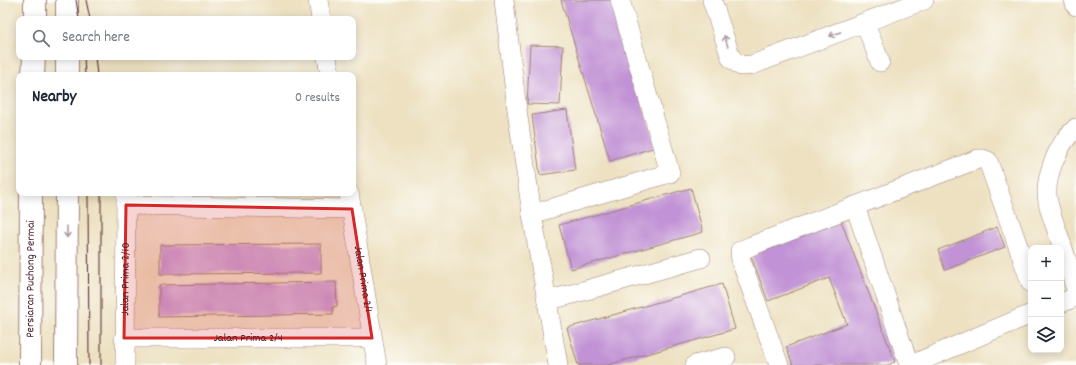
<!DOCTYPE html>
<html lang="en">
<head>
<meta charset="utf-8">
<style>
  :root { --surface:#fff; --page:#f2f2f3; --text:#1f2937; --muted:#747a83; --line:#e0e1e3 }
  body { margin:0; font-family:Dekko,sans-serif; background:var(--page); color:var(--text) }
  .controls { position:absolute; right:12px; bottom:12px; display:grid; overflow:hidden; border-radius:8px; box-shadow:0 2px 10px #0003 }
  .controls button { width:36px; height:36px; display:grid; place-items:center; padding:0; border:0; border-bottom:1px solid var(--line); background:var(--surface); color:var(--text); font:20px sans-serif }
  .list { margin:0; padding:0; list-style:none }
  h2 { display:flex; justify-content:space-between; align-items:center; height:52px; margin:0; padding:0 16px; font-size:17px }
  h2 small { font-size:13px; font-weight:400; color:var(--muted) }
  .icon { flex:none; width:22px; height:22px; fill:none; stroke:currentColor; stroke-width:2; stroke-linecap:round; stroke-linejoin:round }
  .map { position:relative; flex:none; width:1076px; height:365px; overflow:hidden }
  .search { position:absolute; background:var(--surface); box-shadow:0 2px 10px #0003; left:16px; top:16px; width:340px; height:44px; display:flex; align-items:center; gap:10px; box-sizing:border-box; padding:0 14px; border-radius:8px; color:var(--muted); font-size:15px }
  .panel { position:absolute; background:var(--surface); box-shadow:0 2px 10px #0003; left:16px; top:72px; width:340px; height:124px; border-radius:8px }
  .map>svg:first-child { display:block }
</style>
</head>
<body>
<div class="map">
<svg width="1076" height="365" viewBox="0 0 1076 365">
  <rect width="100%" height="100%" fill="#fdfcf7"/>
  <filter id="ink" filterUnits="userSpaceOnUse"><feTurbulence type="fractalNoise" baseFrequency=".025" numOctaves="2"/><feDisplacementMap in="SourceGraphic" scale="8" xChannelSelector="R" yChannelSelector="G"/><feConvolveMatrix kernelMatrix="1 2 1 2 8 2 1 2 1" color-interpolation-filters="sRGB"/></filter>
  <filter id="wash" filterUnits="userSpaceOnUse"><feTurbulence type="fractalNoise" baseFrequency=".012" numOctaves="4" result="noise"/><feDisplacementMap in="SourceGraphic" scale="16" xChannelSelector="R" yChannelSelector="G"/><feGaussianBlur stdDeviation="0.9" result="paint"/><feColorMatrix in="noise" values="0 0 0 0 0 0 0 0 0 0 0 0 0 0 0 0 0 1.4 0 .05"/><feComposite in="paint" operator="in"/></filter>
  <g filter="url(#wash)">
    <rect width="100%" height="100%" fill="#ede1c1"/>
    <g id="blocks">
      <path fill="#c192d5" d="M561,0H612L656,147L610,161Z
        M530,45L563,46L560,105L527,104Z
        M567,110L575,170L540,175L532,115Z
        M691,188L703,232L571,269L559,225Z
        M840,218L895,362L887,365H793L786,347L847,324L829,278L768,301L750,253Z
        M997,227L1005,247L945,270L938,250Z
        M321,244V273L160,274V245Z
        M336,282L337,306L333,307V314L159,317V285Z
        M722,284L735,329L608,365H578L567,328Z"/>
    </g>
  </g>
  <g filter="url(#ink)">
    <use href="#blocks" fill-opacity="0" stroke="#9c8076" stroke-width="1"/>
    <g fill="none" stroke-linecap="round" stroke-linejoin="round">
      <defs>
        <g id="minor">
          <path d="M318,0L321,19"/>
          <path d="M504,0L517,110L532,214L558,365"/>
          <path d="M712,0L731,58L741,66L752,65L924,0"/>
          <path d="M1074,0L1076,6"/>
          <path d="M865,23L880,62"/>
          <path d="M327,57L330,75"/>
          <path d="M1076,128C1058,143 1043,179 1048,202C1050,212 1054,222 1057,231C1064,251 1070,270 1076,290"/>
          <path id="s1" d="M349,193L377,365"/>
          <path d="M126,205L352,209"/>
          <path d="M855,206L909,365"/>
          <path d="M532,214L670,173L620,0"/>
          <path d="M547,301L701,258"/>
          <path d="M1061,303L1076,297"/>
          <path id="s2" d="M124,338H372"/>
          <path id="s3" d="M125,365L126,193"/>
          <path d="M695,365L726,357"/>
          <path d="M779,365L741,261L740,251L751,246L978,159H983L988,161L1031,283"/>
          <path d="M911,365L1031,314"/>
        </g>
        <g id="major">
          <path d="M67,0V19"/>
          <path d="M35,19V0"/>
          <path d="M33,75L34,57"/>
          <path d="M67,75V57"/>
          <path id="s4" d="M30,365L31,193"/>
          <path d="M66,365L67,193"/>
        </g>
      </defs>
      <use href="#minor" stroke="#9c8076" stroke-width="20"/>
      <use href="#major" stroke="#9c8076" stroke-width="24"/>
      <use href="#minor" stroke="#fff" stroke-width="19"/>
      <use href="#major" stroke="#fff" stroke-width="22"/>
      <path stroke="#4a1f2b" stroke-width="1" d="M76,0L79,19
        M86,0L90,19
        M84,57L85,75
        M95,57L97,75
        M88,193L89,365
        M101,193V365"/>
    </g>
    <defs><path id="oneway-shaft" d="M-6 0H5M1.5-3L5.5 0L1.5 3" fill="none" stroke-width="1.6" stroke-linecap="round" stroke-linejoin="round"/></defs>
    <g stroke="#ae9aa0">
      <use href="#oneway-shaft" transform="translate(835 34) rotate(160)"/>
      <use href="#oneway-shaft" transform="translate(726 41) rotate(-108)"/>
      <use href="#oneway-shaft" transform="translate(67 232) rotate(90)"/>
    </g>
  </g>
  <path fill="#d62828" fill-opacity="0.2" stroke="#d62828" stroke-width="3" stroke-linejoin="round" d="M126,205L352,209L372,338H124Z"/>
  <g text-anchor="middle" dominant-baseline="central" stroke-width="3" stroke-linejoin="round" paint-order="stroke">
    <g font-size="12" fill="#4a1f2b" stroke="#fdfcf7">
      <text stroke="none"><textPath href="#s4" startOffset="86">Persiaran Puchong Permai</textPath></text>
      <text stroke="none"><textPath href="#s3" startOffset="86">Jalan Prima 2/10</textPath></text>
      <text stroke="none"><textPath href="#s1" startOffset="87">Jalan Prima 2/1</textPath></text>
      <text stroke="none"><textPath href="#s2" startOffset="124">Jalan Prima 2/4</textPath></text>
    </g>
  </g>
</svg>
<div class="controls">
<button>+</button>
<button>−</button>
<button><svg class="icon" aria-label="layers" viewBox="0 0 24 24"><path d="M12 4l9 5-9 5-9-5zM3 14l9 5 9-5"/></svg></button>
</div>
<div class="search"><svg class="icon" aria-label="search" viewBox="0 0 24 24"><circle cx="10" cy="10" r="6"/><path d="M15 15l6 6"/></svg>Search here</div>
<section class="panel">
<h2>Nearby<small>0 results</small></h2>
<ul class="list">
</ul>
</section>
</div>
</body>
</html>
